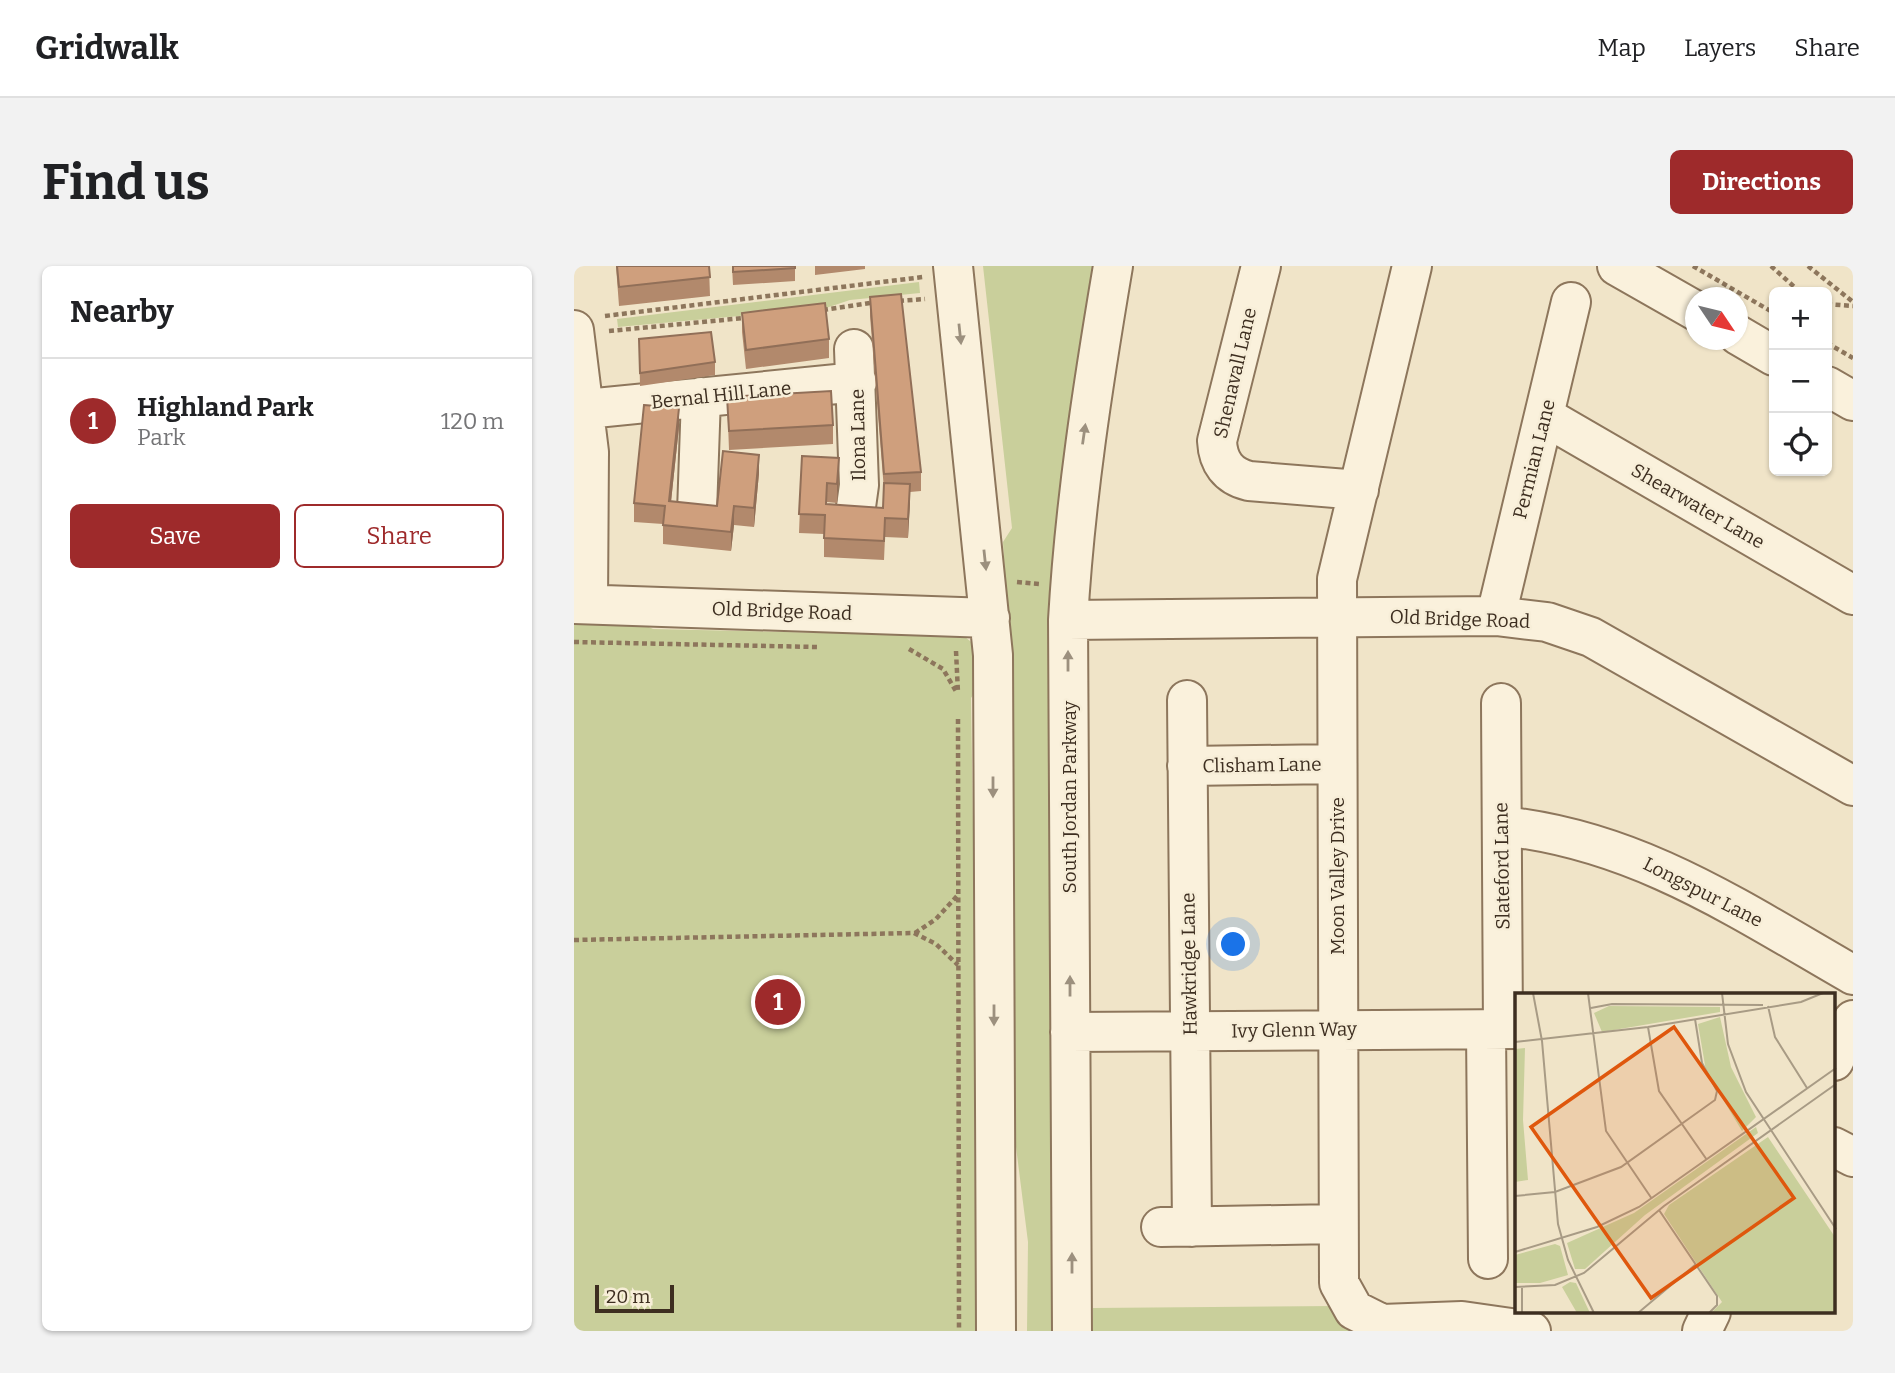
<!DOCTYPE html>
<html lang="en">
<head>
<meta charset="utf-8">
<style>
  :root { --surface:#fff; --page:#f2f2f2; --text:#202124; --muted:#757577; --line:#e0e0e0; --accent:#9e2a2b }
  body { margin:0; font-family:Bitter,serif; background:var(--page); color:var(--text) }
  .controls { position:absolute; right:21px; top:21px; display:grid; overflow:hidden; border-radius:10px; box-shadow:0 2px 5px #0004 }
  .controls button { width:63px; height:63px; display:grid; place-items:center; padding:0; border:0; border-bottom:2px solid var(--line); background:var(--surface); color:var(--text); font:35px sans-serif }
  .compass { position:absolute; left:1111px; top:21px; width:63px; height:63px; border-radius:50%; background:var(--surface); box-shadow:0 2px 5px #0004; rotate:125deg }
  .scale { position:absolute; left:21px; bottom:18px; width:79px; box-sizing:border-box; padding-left:7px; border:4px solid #3d2e20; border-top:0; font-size:19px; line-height:24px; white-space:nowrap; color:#3d2e20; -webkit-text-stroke:5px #f7eed8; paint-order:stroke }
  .you { position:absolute; left:660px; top:679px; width:24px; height:24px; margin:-18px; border:5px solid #fff; border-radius:50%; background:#1a73e8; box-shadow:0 0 0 10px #1a73e833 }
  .badge { display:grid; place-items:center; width:46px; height:46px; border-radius:50%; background:var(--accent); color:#fff; font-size:23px; font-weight:700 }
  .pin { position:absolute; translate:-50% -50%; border:4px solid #fff; box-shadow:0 2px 7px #0006 }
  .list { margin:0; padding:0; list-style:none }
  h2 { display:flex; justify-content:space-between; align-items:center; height:91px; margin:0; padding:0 28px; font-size:30px }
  h2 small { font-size:23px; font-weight:400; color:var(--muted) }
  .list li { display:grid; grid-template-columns:46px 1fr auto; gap:21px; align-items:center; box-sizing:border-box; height:126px; padding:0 28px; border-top:2px solid var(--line) }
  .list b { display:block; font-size:26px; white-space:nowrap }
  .list p { margin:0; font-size:23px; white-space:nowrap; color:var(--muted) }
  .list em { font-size:23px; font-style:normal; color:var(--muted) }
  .actions { display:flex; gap:14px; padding:21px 28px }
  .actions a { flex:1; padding:16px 0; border:2px solid var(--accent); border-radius:10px; text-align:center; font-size:24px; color:var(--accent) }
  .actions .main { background:var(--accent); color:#fff }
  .icon { flex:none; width:38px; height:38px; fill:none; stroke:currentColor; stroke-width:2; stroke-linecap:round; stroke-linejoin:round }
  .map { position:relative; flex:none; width:1279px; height:1065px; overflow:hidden; border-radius:10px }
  header { display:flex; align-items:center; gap:42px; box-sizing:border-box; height:98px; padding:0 35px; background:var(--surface); border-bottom:2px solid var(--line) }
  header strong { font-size:33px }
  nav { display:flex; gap:38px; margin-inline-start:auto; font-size:24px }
  .intro { display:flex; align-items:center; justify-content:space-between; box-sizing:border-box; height:168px; padding:0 42px }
  h1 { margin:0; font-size:49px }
  .button { padding:18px 32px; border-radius:10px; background:var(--accent); color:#fff; font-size:24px; font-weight:700 }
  main { display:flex; gap:42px; padding:0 42px }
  aside { flex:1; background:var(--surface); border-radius:10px; box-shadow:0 2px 5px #0004 }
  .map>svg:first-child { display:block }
</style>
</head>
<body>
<header>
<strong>Gridwalk</strong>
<nav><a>Map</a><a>Layers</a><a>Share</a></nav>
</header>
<div class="intro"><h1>Find us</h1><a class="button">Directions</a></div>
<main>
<aside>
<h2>Nearby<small></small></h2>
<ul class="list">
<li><span class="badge">1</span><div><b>Highland Park</b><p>Park</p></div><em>120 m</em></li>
</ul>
<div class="actions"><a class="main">Save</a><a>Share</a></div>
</aside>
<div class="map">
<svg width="1279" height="1065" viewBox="0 0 1279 1065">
  <rect width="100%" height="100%" fill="#f0e4c8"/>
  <path fill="#c9cf9b" d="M409,0H526L494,167L484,267L489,1065H453L454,976L441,873L438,429L429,276L438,262Z
    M345,16L346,27L276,34L252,42L44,61L43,53Z
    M0,353L62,355L79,363L345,369L386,367L401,379L405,420L397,432L403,814L400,821L401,946L411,1065H0Z
    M762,1040L798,1065H519V1042Z"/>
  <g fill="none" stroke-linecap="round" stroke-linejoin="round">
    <defs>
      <path id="minor" d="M379,0L419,389L422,1065
        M687,0L643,175C644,196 654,210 675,215L785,224
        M838,0L763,313L765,1017L780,1044L808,1058L888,1055L957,1065
        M1043,0L1122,45
        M0,64L15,186L14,338
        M1164,69L1200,90
        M280,83L285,219L280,255
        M1253,120L1279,135
        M12,143L283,116
        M970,150L1279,329
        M123,246L127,131
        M0,338L416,352
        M922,350L997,36
        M494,354L922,350L973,356L1017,371L1279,520
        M613,434L618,961
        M927,437L929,763
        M613,500L762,498
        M928,560C1063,574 1164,643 1279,709
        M912,763L914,993
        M496,766L943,763
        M1260,795L1279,754
        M1260,881L1279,891
        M587,961L764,958
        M498,1065L494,354C501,234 519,118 539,0
        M1128,1065L1137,1046"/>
    </defs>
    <use href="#minor" stroke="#8d765c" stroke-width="42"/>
    <path stroke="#8d765c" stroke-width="4.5" stroke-dasharray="5 3.5" stroke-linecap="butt" d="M1119,0L1200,47
      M1197,0L1226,26
      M1234,0L1279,36
      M325,35L351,33
      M1253,38L1279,40
      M249,44L302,36
      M31,50L349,11
      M35,65L170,52
      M1253,77L1279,92
      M443,316L465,318
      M0,376L243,381
      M335,383L369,403L383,427
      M382,385L384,427
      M384,453L385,1065
      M341,667L362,653L384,629
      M0,674L340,667L362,678L384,699"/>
    <use href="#minor" stroke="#faf1dc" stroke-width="38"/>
  </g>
  <path fill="#b2896c" d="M42,0H135L136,30L45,40Z
    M158,0H221V15L159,19Z
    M241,0H291V3L241,9Z
    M296,31L347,206V225L336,226L334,272L311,271L310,294L250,291V268L225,267L228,190L265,211L263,237L253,236V238L309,242L310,224L296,50Z
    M168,47L255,73V92L172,103L168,66Z
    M65,73L141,96V109L66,120Z
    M153,131L259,159V178L155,184Z
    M105,161L97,236L143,240L185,207L180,261L160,259L157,285L89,278V258L60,256V237Z"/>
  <path fill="#916f58" d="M105,142V161L95,254V235Z
    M185,189V207L180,261V242Z
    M265,192V211L263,237V218Z
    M336,218V237L334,272V253Z
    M160,240V259L157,285V266Z"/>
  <path fill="#cf9f7d" stroke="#916f58" stroke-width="2" d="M43,0H135L136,11L45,21Z
    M159,0H221V2L159,6Z
    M327,28L347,206L310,208L296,31Z
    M251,37L255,73L172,84L168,47Z
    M137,66L141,96L66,107L65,73Z
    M257,125L259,159L155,165L153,131Z
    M70,139L105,142L95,235L143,240L149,185L185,189L180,242L160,240L157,266L89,259L91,240L60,237Z
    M228,190L265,192L263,218L253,217L252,238L309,242L310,217L336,218L334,253L311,252L310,275L250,272L251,249L225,248Z"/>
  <defs><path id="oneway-solid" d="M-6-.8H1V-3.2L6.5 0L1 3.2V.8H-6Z" transform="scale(1.75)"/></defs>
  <g fill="#9c907e">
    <use href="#oneway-solid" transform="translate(386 68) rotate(84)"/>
    <use href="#oneway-solid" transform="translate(510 168) rotate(-82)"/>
    <use href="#oneway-solid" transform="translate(411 294) rotate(84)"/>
    <use href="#oneway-solid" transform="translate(494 395) rotate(-90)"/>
    <use href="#oneway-solid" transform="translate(419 521) rotate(90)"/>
    <use href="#oneway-solid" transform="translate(496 720) rotate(-90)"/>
    <use href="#oneway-solid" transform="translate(420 749) rotate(90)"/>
    <use href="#oneway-solid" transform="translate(498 997) rotate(-90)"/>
  </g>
  <g text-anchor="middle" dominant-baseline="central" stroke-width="5" stroke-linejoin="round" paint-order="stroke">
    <g font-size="19" fill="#3d2e20" stroke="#f7eed8">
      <text transform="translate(661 107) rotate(-77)">Shenavall Lane</text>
      <text transform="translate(147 129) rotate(-6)">Bernal Hill Lane</text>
      <text transform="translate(284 169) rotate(-91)">Ilona Lane</text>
      <text transform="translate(960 193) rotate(-76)">Permian Lane</text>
      <text transform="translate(1124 240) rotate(30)">Shearwater Lane</text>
      <text transform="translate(208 345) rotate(2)">Old Bridge Road</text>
      <text transform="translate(886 353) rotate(2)">Old Bridge Road</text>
      <text transform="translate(688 499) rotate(-1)">Clisham Lane</text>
      <text transform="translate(495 531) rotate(-90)">South Jordan Parkway</text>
      <text transform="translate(928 600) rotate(-91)">Slateford Lane</text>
      <text transform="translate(763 610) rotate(-90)">Moon Valley Drive</text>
      <text transform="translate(1129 626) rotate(27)">Longspur Lane</text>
      <text transform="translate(615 698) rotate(-91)">Hawkridge Lane</text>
      <text transform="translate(720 764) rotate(-1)">Ivy Glenn Way</text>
    </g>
  </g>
  <g transform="translate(941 727)">
    <rect width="320" height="320" fill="#f0e4c8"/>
    <path d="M94,13L205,14V19L87,39L79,20ZM205,24L216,74L241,124L227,138L191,78L183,31ZM10,55L8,127L13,187L0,189V56ZM241,134L243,140L130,222L70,276H60L52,250L119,220ZM253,144L320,244V320H196L207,309L149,221L154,212ZM40,251L45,253L53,282L25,290H0V262ZM55,289L61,290L75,320H62L47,294Z" fill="#c9cf9b"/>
    <path fill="none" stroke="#a89b85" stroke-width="2" d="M18,0L27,48L43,231L53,267L79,320M73,0L91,138L137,206M207,0L213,51L231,99L321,236M253,13L260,44L292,95M76,15L97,11L248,12M133,34L144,98L192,167M0,49L133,34L286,9L308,0M0,203L40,199L106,174L200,107L202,98L187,70L180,26M144,217L202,303V312L194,320M0,259L82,234L124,214L321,75M0,294L40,292L69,280L149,213L321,91M7,320V295M123,320L180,272"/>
    <path fill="#df570d" fill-opacity="0.15" stroke="#df570d" stroke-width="3.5" d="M159,34L279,205L136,305L16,134Z"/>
    <rect width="320" height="320" fill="none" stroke="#3d2e20" stroke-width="3.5"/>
  </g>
</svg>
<div class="controls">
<button>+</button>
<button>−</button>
<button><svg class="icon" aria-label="locate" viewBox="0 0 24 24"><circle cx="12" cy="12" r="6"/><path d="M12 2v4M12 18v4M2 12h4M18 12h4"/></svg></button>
</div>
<svg class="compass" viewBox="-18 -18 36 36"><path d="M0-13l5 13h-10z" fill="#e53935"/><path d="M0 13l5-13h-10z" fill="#757577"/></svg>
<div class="scale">20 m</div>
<div class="you"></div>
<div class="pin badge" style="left:204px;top:736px">1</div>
</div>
</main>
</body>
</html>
